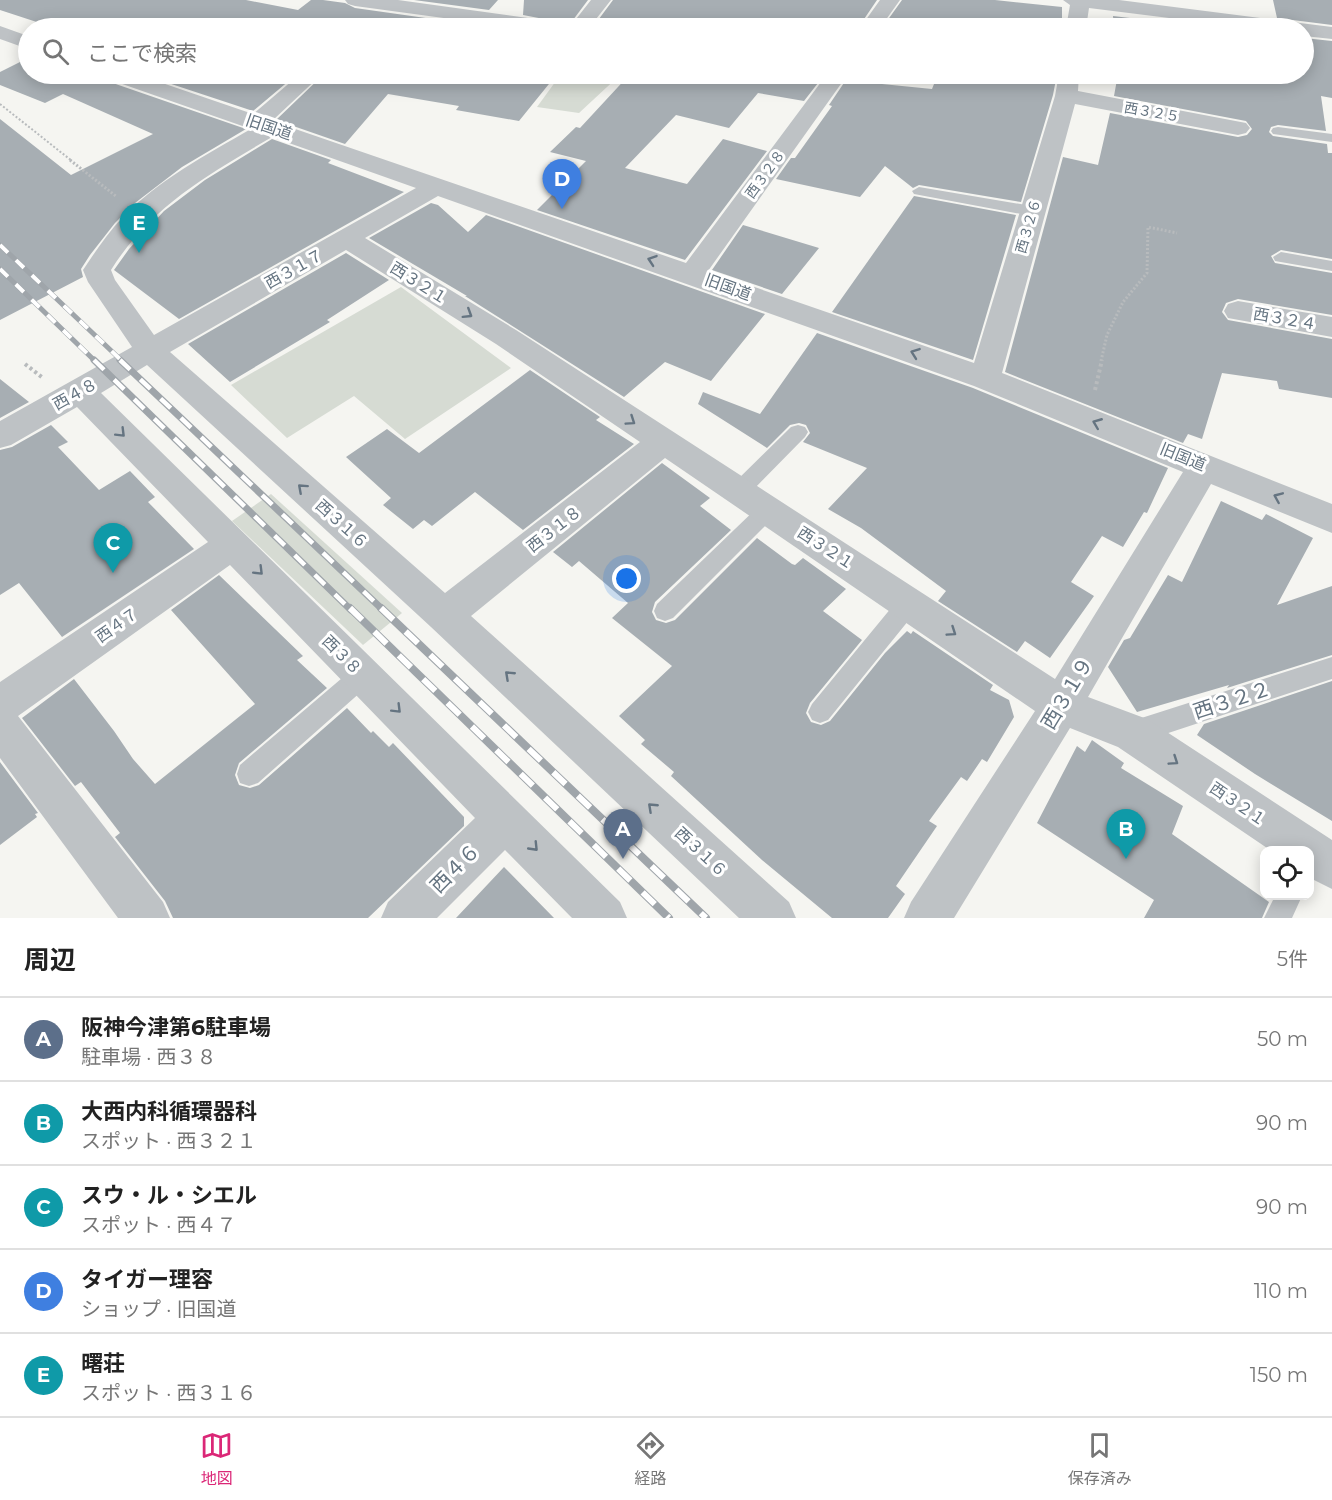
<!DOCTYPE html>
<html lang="ja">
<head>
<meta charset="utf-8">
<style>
  :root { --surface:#fff; --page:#f6f6f6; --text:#222; --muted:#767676; --line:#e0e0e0; --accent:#db2777 }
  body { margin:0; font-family:Montserrat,"Noto Sans JP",sans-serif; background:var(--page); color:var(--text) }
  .controls { position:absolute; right:18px; bottom:18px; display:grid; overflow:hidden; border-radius:12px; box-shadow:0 3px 15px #0003 }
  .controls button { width:54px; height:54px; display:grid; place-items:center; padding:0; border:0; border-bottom:2px solid var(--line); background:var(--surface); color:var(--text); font:30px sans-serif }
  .you { position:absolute; left:627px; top:579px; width:21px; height:21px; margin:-15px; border:4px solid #fff; border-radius:50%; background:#1a73e8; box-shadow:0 0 0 9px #1a73e833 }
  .badge { display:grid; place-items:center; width:39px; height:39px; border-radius:50%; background:var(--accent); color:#fff; font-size:20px; font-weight:700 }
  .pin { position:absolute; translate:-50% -50px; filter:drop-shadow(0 2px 3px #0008) }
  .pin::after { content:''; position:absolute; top:32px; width:21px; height:18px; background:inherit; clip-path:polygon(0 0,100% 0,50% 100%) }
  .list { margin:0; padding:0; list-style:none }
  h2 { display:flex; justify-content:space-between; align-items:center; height:78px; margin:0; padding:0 24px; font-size:26px }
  h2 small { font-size:20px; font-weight:400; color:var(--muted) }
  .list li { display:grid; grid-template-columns:39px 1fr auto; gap:18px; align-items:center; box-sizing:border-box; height:84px; padding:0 24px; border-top:2px solid var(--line) }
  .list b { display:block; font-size:22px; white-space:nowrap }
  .list p { margin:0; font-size:20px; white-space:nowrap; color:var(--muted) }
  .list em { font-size:20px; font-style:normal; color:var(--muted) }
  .icon { flex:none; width:33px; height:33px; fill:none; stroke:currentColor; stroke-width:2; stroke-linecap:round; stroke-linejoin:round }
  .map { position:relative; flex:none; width:1332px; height:918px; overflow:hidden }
  .search { position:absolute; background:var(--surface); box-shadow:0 3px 15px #0003; left:18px; right:18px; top:18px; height:66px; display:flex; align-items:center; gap:15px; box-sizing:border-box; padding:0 21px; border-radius:33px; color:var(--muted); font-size:22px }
  .sheet { height:498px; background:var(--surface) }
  nav { display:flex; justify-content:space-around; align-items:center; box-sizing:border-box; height:84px; border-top:2px solid var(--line); background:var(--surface); font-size:16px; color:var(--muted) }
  nav a { display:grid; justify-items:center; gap:3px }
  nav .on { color:var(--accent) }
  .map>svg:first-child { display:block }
</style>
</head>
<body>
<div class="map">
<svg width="1332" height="918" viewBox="0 0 1332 918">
  <rect width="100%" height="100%" fill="#f5f5f1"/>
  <path fill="#d6dbd3" d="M561,74H621L579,113L537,107Z
    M401,287L511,368L405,439L354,396L287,438L231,385Z
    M271,494L402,613L363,645L232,521Z"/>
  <path fill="#a7aeb3" d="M0,0H246L298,10L311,0H323L345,3L355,8L475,25L472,28H55L0,10Z
    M414,0H498L489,10Z
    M524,0H588L570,24L523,15Z
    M613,0H877L858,28H594L593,27Z
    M902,0H995L1062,7V28H882Z
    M1273,0H1332V25L1277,18Z
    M1113,16L1147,20L1217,28H1114Z
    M1304,38L1332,41V98L1321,96L1326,131L1278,125L1271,127L1269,132L1273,136L1327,144L1328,153H1332V259L1281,250L1271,256L1275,263L1332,273V315L1238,299L1226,303L1222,312L1228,320L1332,339V398L1279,389L1277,381L1222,373L1202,439L1188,434L1183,443L1005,372L1063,157L1098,165L1110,113L1238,137L1247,135L1252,129L1246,121L1114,96L1118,74H1304Z
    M28,58V74H103L107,81L246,129L182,167L135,203L115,223L90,255L81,269L83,277L0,320V119L71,175L153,134L63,94L45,103L0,85V72Z
    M141,74H297L253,111Z
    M324,74H557L519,121L456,110L459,106L388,94L345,144L276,120Z
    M630,74H825L804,101L758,93L729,128L676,115L625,168L687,184L723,139L767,151L685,260L537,210L586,161L550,152L576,127L580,128Z
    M850,74L867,77L871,81L882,84L932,89L938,74H1057L1053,95L1021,202L919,185L913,188L885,166L860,197L776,179L791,158H795L832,106L829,105Z
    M272,139L331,160L328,163L404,192L179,319L114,270L129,249L164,211L205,180Z
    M914,196L1016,215L973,360L832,312Z
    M431,203L438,205L468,232L486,215L765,314L711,381L665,362L624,397L465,296H467L369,238Z
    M743,225L819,248L782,294L712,270Z
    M346,253L389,280L327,320L330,322L230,382L188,344Z
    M817,333L973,388L1168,468L1147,513L1144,512L1123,547L1102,536L1071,582L1094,596L1050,658L1025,641L1017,652L938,601L946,591L861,528L828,509L867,468L803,442L810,433L806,425L799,423L790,425L767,448L698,404L703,392L760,414Z
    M530,370L600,417L596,420L634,444L523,530L475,492L432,526L424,520L413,529L383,505L391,498L346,457L387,429L419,453Z
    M0,379L29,402L0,418Z
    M51,425L68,442L58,447L99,490L130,471L155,497L148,502L194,549L62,637L19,583L0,595V450L12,447Z
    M662,463L710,498L700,506L731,530L655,602L652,612L656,620L666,623L675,620L757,538L792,564L795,565L803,558L846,589L823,611L862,640L810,703L806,713L811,722L821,725L830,721L885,653L907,631L911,634L913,631L993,685L990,690L1009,700L1014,717L987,762L982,759L967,781L961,777L929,821L937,826L896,886L905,894L888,918H832L762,860L671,776L674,772L641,744L645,740L619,716L672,666L612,618L628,603L579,561L572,567L553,552Z
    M1221,501L1262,520L1266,514L1313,538L1277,605L1332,586V655L1227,688L1229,685L1137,712L1108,667L1124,640L1130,638L1168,575L1182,582Z
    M219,575L303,656L297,660L327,688L239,763L235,775L239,785L250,788L259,785L347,708L371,733L373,731L389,747L393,743L464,817V826L368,918H173L165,901L115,837L120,833L81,782L75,786L22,718L74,679L114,731L133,759L155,784L255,704L171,610Z
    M1332,681V821L1255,774L1197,735L1204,724Z
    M1092,740L1124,763L1121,768L1183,806L1172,834L1269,902L1262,918H1144L1154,900L1037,823L1077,746L1085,752Z
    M0,762L38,813L35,814L37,817L0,845Z
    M504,867L554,918H456Z"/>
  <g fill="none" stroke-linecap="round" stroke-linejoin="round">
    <path stroke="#b8bbbd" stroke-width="2" stroke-dasharray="2 2" stroke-linecap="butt" d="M0,104L72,161"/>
    <path stroke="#b8bbbd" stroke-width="3" stroke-dasharray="2 2" stroke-linecap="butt" d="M70,160L117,197
      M1101,361L1107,335L1123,302L1147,273L1148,227L1177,233"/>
    <path stroke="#b8bbbd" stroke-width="4" stroke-dasharray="3 3" stroke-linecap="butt" d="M25,364L43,378
      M1095,390L1102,360"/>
    <path fill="#bec2c5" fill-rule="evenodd" d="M1278,127L1332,134V142L1273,134L1271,131L1273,128Z
      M919,187L1032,206L1040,211L1032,216L914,194L912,191Z
      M1281,252L1332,261V271L1275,261L1273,257Z
      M798,425L805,427L808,432L805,437L746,497L739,499L732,497L729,491L732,485L791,427Z
      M768,502L775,504L778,510L775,516L673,618L665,621L657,618L654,611L657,604L761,504Z
      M909,593L917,596L920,603L917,610L828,720L820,723L812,720L808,712L812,704L901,596Z
      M1332,657V679L1132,745L1123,741L1120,733L1123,725L1132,721Z
      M363,664L371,667L375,675L371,683L258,783L249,786L240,783L237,774L240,765L355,667Z
      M1310,839L1319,843L1323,853L1319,862L1310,866V850H1297L1301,843Z
      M1275,896H1302L1292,918H1264Z"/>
    <path fill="#bec2c5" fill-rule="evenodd" d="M345,0H398L557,22L564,24L567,28H517L355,6L348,4Z
      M591,0H611L589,28H569Z
      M880,0H900L880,28H860Z
      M1063,0H1119L1332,27V39L1304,36V28H1249L1089,8L1086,28H1066L1070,5Z
      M0,26L28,36V49L0,39Z
      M105,74H136L253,114L300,74H322L272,121L686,263L827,74H848L708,271L974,363L1055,96L1059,74H1079L1078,91L1246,123L1250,128L1246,133L1238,135L1075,104L1002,373L1332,504V533L1211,484L1088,697L1147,719L1332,840V889L1310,878V850H1270L1118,747L1070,728L954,918H904L911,902L1035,711L665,458L471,616L789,902L796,918H739L431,627L147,365L101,393L620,902L627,918H572L505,850L437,918H381L388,902L475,818L230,565L18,716L163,902L170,918H118L0,758V682L208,542L77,407L11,445L0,448V421L132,347L88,282L83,270C95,252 107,234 122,218C158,180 206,155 251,129L108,79ZM272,137L416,188L154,335L115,280L111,270C151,206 209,174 272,137ZM438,196L974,386L1183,472L1055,679L516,330L365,238ZM346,250L496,344L640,442L445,593L170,352Z
      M868,74H919L922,78L919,83C904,86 886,82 871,79Z
      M1238,301L1332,317V337L1228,318L1224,311L1228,304Z"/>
    <defs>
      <path id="rail-far2" d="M0,245L122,361
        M0,269L95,361"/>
      <path id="rail-far1" d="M94,360L351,610
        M120,360L383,610"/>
      <path id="rail" d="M350,608L669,918
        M381,608L706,918"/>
    </defs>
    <use href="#rail-far2" stroke="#9fa5aa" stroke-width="5"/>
    <use href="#rail-far1" stroke="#9fa5aa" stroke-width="7"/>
    <use href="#rail" stroke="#9fa5aa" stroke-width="8"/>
    <use href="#rail-far2" stroke="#fff" stroke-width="4" stroke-dasharray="11" stroke-linecap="butt"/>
    <use href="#rail-far1" stroke="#fff" stroke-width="4.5" stroke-dasharray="14" stroke-linecap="butt"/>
    <use href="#rail" stroke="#fff" stroke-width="6" stroke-dasharray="17" stroke-linecap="butt"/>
  </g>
  <defs><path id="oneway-chevron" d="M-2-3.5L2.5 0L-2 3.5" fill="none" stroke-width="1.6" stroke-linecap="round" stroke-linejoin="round" transform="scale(1.5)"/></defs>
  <g stroke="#657481">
    <use href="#oneway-chevron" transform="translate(652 260) rotate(-161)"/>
    <use href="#oneway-chevron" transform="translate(468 314) rotate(32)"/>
    <use href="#oneway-chevron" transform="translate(915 353) rotate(-160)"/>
    <use href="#oneway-chevron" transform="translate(631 421) rotate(34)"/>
    <use href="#oneway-chevron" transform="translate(1097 423) rotate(-158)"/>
    <use href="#oneway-chevron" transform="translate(121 433) rotate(45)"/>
    <use href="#oneway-chevron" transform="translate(302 488) rotate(-138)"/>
    <use href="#oneway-chevron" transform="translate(1278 497) rotate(-157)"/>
    <use href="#oneway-chevron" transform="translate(259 571) rotate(45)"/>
    <use href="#oneway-chevron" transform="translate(952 632) rotate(34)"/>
    <use href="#oneway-chevron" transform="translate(509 675) rotate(-137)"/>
    <use href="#oneway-chevron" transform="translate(397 709) rotate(45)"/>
    <use href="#oneway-chevron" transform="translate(1174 761) rotate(34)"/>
    <use href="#oneway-chevron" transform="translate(652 807) rotate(-137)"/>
    <use href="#oneway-chevron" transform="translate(534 847) rotate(46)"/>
  </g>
  <g text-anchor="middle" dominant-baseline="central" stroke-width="6" stroke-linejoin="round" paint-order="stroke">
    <g font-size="14" fill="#657481" stroke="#fff">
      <text transform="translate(1152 112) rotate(10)">西３２５</text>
      <text transform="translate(765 174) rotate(-54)">西３２８</text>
      <text transform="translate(1028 226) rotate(-74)">西３２６</text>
    </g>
    <g font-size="16" fill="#657481" stroke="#fff">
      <text transform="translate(269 127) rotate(19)">旧国道</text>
      <text transform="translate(294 269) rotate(-29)">西３１７</text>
      <text transform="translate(419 283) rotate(32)">西３２１</text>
      <text transform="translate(728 287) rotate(20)">旧国道</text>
      <text transform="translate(1285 319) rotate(10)">西３２４</text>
      <text transform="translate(75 394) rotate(-29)">西４８</text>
      <text transform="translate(1183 457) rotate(22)">旧国道</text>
      <text transform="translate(342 524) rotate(42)">西３１６</text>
      <text transform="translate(554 529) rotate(-38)">西３１８</text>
      <text transform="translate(826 548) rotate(33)">西３２１</text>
      <text transform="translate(117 625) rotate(-35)">西４７</text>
      <text transform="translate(342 655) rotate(45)">西３８</text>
      <text transform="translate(1238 804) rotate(34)">西３２１</text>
      <text transform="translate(701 852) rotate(43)">西３１６</text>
    </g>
    <g font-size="20" fill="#657481" stroke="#fff">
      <text transform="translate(1067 693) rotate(-59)">西３１９</text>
      <text transform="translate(1232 700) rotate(-18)">西３２２</text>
      <text transform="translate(455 868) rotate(-45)">西４６</text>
    </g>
  </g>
</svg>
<div class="controls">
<button><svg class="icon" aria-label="locate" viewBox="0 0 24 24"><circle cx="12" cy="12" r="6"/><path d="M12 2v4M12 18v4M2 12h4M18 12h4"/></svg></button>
</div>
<div class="you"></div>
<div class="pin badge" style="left:623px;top:859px;background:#5c6f8a">A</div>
<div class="pin badge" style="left:1126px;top:859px;background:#0f9aa8">B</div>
<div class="pin badge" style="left:113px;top:573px;background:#0f9aa8">C</div>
<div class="pin badge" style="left:562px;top:209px;background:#3f7fe0">D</div>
<div class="pin badge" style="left:139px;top:253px;background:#0f9aa8">E</div>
<div class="search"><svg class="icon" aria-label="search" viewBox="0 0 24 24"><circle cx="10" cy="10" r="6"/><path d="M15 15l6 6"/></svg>ここで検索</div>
</div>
<section class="sheet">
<h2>周辺<small>5件</small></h2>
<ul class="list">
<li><span class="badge" style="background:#5c6f8a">A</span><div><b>阪神今津第6駐車場</b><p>駐車場 · 西３８</p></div><em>50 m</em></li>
<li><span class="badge" style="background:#0f9aa8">B</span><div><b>大西内科循環器科</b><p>スポット · 西３２１</p></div><em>90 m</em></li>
<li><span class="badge" style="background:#0f9aa8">C</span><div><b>スウ・ル・シエル</b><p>スポット · 西４７</p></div><em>90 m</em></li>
<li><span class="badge" style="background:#3f7fe0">D</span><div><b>タイガー理容</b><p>ショップ · 旧国道</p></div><em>110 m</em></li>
<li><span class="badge" style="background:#0f9aa8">E</span><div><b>曙荘</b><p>スポット · 西３１６</p></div><em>150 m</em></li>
</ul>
</section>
<nav>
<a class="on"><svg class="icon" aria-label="map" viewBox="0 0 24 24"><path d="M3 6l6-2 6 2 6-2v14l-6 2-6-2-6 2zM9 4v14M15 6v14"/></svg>地図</a>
<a><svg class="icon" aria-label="directions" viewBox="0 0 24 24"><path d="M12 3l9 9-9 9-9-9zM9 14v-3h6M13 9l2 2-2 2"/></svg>経路</a>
<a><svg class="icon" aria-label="saved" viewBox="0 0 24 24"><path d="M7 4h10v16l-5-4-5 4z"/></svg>保存済み</a>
</nav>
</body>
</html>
